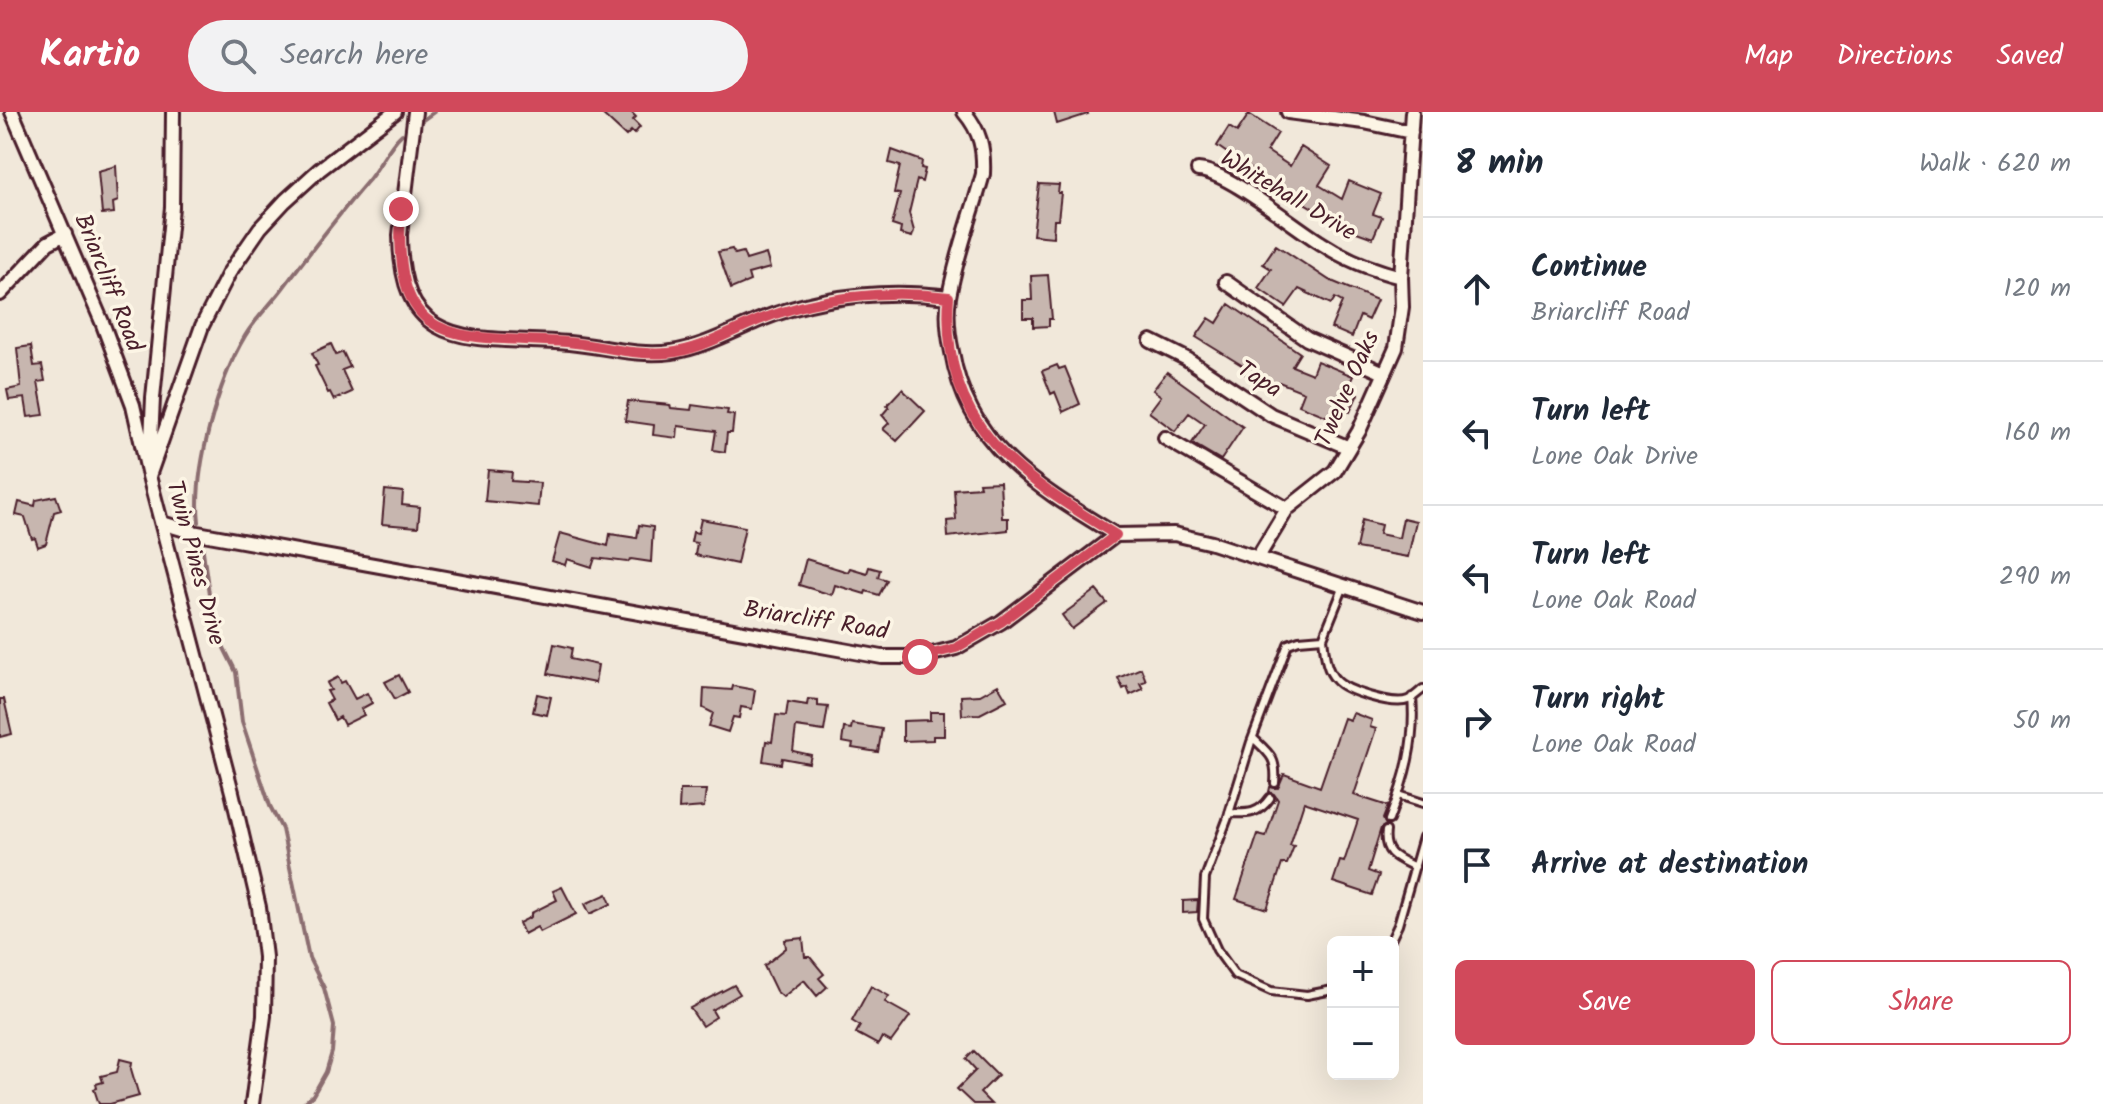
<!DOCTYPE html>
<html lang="en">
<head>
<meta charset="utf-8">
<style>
  :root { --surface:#fff; --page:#f2f2f3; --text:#1f2937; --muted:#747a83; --line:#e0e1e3; --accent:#d1495b }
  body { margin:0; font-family:Kalam,sans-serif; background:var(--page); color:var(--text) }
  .controls { position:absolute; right:24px; bottom:24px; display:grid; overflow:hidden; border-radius:12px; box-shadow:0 8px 32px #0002 }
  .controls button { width:72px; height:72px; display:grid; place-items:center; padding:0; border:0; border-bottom:2px solid var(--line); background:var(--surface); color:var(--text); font:40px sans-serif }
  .stop { position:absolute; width:24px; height:24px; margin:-18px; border:6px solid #d1495b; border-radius:50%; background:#fff }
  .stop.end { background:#d1495b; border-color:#fff; box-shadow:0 2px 8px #0008 }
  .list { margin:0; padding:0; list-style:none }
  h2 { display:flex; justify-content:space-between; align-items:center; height:104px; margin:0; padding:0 32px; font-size:34px }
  h2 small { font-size:26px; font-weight:400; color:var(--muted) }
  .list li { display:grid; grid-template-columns:52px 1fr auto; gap:24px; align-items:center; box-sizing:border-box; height:144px; padding:0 32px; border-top:2px solid var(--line) }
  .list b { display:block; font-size:30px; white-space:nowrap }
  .list p { margin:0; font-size:26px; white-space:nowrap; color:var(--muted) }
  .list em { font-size:26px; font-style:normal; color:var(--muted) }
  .actions { display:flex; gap:16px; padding:24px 32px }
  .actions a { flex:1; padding:18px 0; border:2px solid var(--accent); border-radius:12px; text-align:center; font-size:28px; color:var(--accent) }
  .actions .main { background:var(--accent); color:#fff }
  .icon { flex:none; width:44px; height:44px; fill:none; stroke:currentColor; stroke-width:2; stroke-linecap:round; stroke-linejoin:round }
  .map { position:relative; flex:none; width:1423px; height:992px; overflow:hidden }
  header { display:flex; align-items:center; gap:48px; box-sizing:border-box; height:112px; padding:0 40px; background:var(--accent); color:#fff }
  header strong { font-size:38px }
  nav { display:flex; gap:44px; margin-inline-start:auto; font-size:28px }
  .search { width:560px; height:72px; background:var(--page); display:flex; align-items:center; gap:20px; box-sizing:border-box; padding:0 28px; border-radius:44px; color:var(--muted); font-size:30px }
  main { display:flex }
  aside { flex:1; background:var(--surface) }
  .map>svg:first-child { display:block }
</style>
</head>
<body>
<header>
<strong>Kartio</strong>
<div class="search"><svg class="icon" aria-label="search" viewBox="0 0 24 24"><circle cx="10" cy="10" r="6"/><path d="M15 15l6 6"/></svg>Search here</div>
<nav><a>Map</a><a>Directions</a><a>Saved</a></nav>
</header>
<main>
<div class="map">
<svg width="1423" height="992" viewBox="0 0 1423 992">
  <rect width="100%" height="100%" fill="#f1e8da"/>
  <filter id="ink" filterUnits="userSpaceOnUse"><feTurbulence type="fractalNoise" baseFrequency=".0125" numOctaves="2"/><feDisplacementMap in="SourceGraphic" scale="16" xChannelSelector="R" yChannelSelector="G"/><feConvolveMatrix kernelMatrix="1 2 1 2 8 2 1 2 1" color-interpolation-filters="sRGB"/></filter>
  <g filter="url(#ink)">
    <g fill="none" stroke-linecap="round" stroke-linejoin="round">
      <path stroke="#8b6d6f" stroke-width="4" d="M423,8L434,0
        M199,410C193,358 218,269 245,224C255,207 271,192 283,176C310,140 337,105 366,71C379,57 388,34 402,22
        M201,425L211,496L221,530L236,560L242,610L270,694L282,717L309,846L324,876L334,914L332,940L326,960L313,983L303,992"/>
    </g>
    <path fill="#c7b6af" stroke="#4a1f2b" stroke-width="2" d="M600,0H631L636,5L633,8L640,15L634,22L631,19L626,24Z
      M1054,0H1087L1088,2L1057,12Z
      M1249,2L1278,21L1267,39L1290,54L1301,35L1331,54L1319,73L1342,87L1349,69L1381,82L1373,102L1382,105L1373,126L1324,108L1326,104L1269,70L1217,34L1229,15L1237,20Z
      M892,38L922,49L921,56L925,57L922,70L917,68L909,101L914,119L912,125L900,122L901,116L892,113L900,82L894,81L900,54L889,51Z
      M116,54L118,89L113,91L114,101L102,102L98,59Z
      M1039,72L1059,73L1058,81H1061L1058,108H1054L1053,125L1033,123Z
      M1276,133L1329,168L1377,188L1368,208L1360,204L1352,225L1331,216L1342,190L1335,186L1331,192L1299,177L1286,195L1258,176L1271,157L1263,152Z
      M732,137L735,142L743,140L746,148L766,142L770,156L748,162L750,169L731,177L718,140Z
      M1048,163L1052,207H1049V214L1033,215V206H1023V188H1032L1031,164Z
      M1229,192L1300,241L1292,254L1312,262L1317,249L1353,264L1347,278L1358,282L1350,300L1338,295L1333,307L1299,293L1304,280L1279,270L1272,280L1245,262L1248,257L1196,225L1209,206L1217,211Z
      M331,232L336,243L343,240L350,255L342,258L352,280L334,288L330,280L328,281L315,254L318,253L312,241Z
      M31,234L34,254L42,253L45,269L38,270L44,303L28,305L25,286L9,288L7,278L21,275L17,236Z
      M1057,253L1059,257L1065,255L1080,292L1063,300L1055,280L1051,282L1042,259Z
      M1167,260L1243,315L1221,348L1192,331L1205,312L1189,301L1175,319L1149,300L1161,284L1153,278Z
      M902,277L925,299L897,329L883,317L889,311L882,303L889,295L887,293Z
      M628,289L670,293L671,296L691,298L692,293L728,298L727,302L734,303L732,321H727L725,340L713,338L716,319L678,314L677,326L653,323L654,313L625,309Z
      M488,358L512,360L511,369L540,371L538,394L485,389Z
      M1000,370L1002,406H1008V418L948,425L947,409L956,408L954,377L980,375L979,371Z
      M385,378L403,380L402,393L420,395L418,415L382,412Z
      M56,384L61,398L54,400L46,432L38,435L35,426L32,427L25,405L16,403L19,390L35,394L36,388Z
      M1403,406L1416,409L1408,445L1356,436L1362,408L1381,413L1379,422L1399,426Z
      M701,407L745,415L737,452L695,443L697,431L691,430L693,420L698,421Z
      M639,413L653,415L651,450L631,447L627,450L595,446L592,455L567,447L565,453L552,449L560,421L608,434L610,422L637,426Z
      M806,447L848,460L850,456L867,461L869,455L880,458L878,465L887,468L879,483L866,479L865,482L835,473L832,483L799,473Z
      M1096,478L1107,491L1072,517L1062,503Z
      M554,532L572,536L570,547L598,553L595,571L548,562Z
      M1141,556L1146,569L1140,571L1143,577L1130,583L1127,575L1123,577L1118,566Z
      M399,563L408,580L395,587L385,570Z
      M338,565L341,571L345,569L355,587L367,581L372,591L361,597L364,603L344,613L340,605L335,608L326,591L332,588L327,579L331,578L327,571Z
      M998,573L1007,588L980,602L962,603L961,584L980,583Z
      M733,574L755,578L752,597L741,595L739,606L733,605L728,620L709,614L713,601L703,596L704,576L732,578Z
      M537,582L551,585L547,603L533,600Z
      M0,587H4L12,622L0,625Z
      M808,587L818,588V594L828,595L824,619L796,615L793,639L811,643L809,651L782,646L781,652L763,649L766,629L772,630L776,603L786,604L788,590L807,593Z
      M930,600H944V624H933V628L903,629V609L930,608Z
      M1353,601L1372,608L1370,615L1376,617L1354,683L1388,694L1383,707L1386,713L1381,716L1368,759L1379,763L1372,783L1333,770L1340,749L1344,750L1358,708L1304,690L1290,733L1294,734L1287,752H1282L1267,797L1236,787L1258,722L1266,724L1278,688L1274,682L1269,680L1270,675L1278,676L1284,662L1320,675L1344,606L1350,608Z
      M852,612L882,617L878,640L852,636L853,632L842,630L844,616L851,617Z
      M680,678H706L704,695L679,697Z
      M562,775L576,802L540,820L537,815L524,822L519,811L531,805V801L557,788L553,779Z
      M607,782L611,792L590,802L585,792Z
      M1198,788L1197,800L1183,801V789Z
      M803,826L805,845H810L824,862L819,866L827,875L817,884L804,868L783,885L776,879L764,854L786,836L785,828Z
      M734,873L740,882L712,898L716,905L702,914L690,896Z
      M871,874L889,884L885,890L910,904L891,930L882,925L878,933L856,921L860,914L852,909Z
      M974,939L998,963L980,981L991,992H973L957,977L976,958L966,947Z
      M120,947L132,950L131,957L139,984L110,992H99L94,977L97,976L96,972L103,970L101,964L117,960Z"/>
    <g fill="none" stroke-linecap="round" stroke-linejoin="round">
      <defs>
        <path id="lane" d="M1323,526C1325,540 1325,557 1336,568C1345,579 1394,594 1408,588C1413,586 1419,580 1423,577
          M1253,626C1270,642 1277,646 1275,671
          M1398,683L1423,691
          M1229,701C1248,702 1259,702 1270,686
          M1389,708C1405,667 1416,629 1412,585
          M1386,719C1383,742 1396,746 1415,755
          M1390,830L1398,813L1423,725
          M1333,878L1307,883L1271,879L1235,863L1217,838L1203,807L1205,766L1227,708L1251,630L1288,532L1299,528L1323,526L1344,474"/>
        <path id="street" d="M12,0L102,210L133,293L149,364
          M415,0L400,123C401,246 478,223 569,231C603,234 637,245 672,240C703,235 729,221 757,209C818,184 884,177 949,185
          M964,0C981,20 984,37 983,62C972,102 956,144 949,185C946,203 948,222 952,240C968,336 1039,376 1116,423
          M1288,0L1364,10L1411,20
          M1198,58C1227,59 1293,114 1321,131C1345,147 1373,158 1401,165
          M1226,170L1307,227L1384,261
          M0,182L48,131L65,122
          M1151,229L1187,247L1271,303L1347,335
          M1165,326L1287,397
          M150,349L153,286L172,95L173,0
          M162,411L192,420L882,545H920L956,536L1001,510L1116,423L1174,422L1212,431L1423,500
          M1258,445L1287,397L1335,359L1359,319L1396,236L1402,195L1401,165L1412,0
          M252,992L264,904L265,845L259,795L232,680L149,364L202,214L229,161L260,116L285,89L319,58L395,0"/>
      </defs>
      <use href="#lane" stroke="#4a1f2b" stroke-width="12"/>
      <use href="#street" stroke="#4a1f2b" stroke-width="18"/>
      <use href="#lane" stroke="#fcf5e5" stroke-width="6"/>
      <use href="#street" stroke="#fcf5e5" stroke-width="12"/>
    </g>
  </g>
  <g fill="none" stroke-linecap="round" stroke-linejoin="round" filter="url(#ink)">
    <path stroke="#d1495b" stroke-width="10" d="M401,97C392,240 454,223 566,230C600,233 633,244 668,241C701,238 729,220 759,208C819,185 885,177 949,185C940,314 1018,363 1116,423L1001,510L956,536L920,545"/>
  </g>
  <g text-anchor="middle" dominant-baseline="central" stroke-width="7" stroke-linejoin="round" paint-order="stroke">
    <g font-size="24" fill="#4a1f2b" stroke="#fcf5e5">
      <text transform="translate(1288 84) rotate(31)">Whitehall Drive</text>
      <text transform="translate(108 171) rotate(68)">Briarcliff Road</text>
      <text transform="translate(1259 268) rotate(33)">Tapa</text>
      <text transform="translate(1348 277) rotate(-66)">Twelve Oaks</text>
      <text transform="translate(195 451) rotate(75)">Twin Pines Drive</text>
      <text transform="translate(816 509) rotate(9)">Briarcliff Road</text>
    </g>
  </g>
</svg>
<div class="controls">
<button>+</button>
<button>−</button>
</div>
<div class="stop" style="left:920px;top:545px"></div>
<div class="stop end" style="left:401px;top:97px"></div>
</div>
<aside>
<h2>8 min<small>Walk · 620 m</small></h2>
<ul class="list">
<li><svg class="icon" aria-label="ahead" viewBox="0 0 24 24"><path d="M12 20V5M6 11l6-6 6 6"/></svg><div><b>Continue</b><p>Briarcliff Road</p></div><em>120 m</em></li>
<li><svg class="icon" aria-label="left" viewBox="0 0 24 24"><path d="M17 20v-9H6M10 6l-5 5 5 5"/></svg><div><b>Turn left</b><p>Lone Oak Drive</p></div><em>160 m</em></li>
<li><svg class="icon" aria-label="left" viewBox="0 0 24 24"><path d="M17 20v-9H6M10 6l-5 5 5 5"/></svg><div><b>Turn left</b><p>Lone Oak Road</p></div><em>290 m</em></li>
<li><svg class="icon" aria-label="right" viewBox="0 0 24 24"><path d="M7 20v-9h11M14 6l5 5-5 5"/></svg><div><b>Turn right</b><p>Lone Oak Road</p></div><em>50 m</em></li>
<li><svg class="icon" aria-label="arrive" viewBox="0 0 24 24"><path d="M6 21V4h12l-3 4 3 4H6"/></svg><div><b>Arrive at destination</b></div></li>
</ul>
<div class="actions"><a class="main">Save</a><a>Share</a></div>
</aside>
</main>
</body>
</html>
